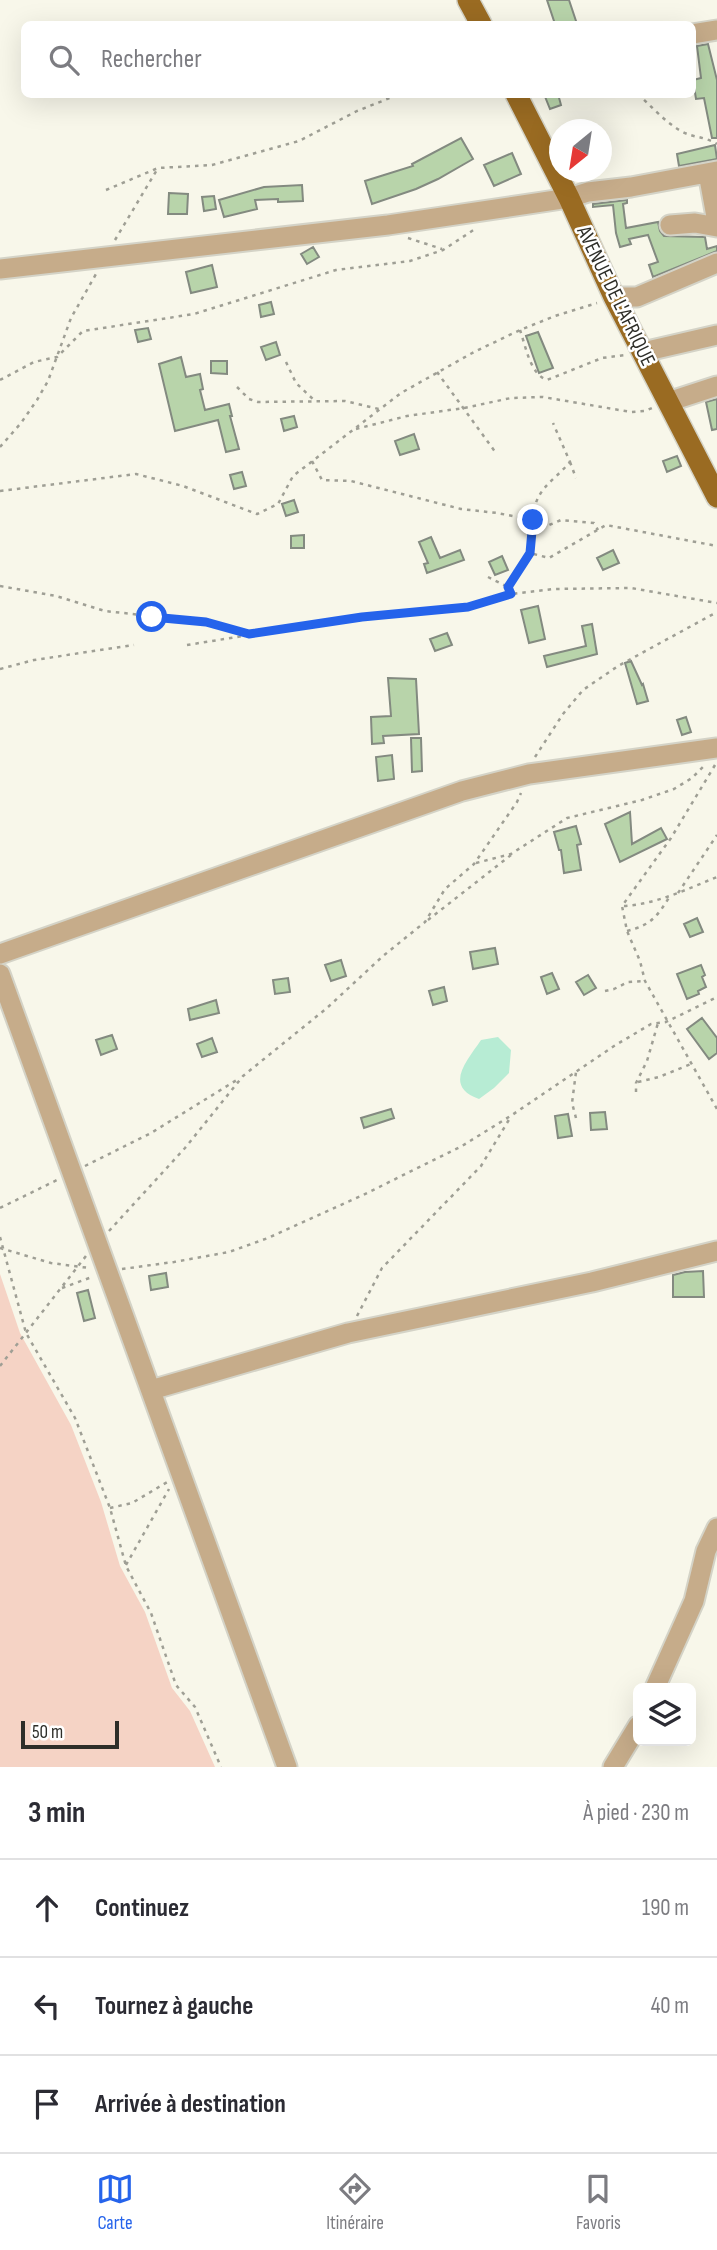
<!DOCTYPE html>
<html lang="fr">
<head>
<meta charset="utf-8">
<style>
  :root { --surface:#fff; --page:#f7f7f7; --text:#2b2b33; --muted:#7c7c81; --line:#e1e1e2; --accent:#2563eb }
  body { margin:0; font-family:"Sofia Sans Condensed",sans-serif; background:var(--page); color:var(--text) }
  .controls { position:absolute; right:21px; bottom:21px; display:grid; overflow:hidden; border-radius:10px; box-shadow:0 7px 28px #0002 }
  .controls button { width:63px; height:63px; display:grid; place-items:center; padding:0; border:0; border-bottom:2px solid var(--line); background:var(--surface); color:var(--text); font:35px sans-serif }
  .compass { position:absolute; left:549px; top:119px; width:63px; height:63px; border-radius:50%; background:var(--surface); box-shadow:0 7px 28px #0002; rotate:210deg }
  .scale { position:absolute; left:21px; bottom:18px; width:98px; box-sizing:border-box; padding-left:7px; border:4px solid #2e2e29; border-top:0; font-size:19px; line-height:24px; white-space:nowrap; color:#2e2e29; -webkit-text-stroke:5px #fff; paint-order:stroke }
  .stop { position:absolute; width:21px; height:21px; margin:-16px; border:5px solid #2563eb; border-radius:50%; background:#fff }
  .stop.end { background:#2563eb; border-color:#fff; box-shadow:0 2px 7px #0008 }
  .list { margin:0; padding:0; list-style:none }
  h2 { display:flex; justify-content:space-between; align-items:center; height:91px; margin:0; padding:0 28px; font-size:30px }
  h2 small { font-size:23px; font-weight:400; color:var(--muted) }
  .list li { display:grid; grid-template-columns:46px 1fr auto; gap:21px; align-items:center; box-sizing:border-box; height:98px; padding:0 28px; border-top:2px solid var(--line) }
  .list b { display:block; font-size:26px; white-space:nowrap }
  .list em { font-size:23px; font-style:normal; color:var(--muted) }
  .icon { flex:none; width:38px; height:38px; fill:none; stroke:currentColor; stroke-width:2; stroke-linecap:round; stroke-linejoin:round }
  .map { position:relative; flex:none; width:717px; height:1767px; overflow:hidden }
  .search { position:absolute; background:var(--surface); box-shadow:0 7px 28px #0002; left:21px; right:21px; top:21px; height:77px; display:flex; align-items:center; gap:18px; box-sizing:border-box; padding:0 24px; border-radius:10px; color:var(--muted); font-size:26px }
  .sheet { height:385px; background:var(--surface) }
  nav { display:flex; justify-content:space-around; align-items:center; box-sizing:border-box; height:98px; border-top:2px solid var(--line); background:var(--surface); font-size:19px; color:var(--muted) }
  nav a { display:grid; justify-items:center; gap:4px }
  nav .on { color:var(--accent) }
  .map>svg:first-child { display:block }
</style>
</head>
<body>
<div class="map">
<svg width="717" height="1767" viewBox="0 0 717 1767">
  <rect width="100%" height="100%" fill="#f8f7ea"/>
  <path fill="#f5d3c5" d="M0,1274L20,1333L71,1425L101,1502L120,1566L145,1612L172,1688L190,1711L215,1767H0Z"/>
  <path fill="#b7ecd4" d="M498,1037L511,1050L509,1073L494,1088L479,1099C443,1086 467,1061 481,1040Z"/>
  <path fill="#b8d4aa" stroke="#838a80" stroke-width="2" d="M547,0H569L577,24H555Z
    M708,44L717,80V138H712L704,98L696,99L693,80L701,78L697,46Z
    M544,94H558L561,105L550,109Z
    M461,138L473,159L438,179L416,189L372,204L365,181L413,166L412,164Z
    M715,145L717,159L679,166L677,154Z
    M512,153L521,174L494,186L484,165Z
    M302,185L303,201L278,202V199L255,200L257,209L224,217L219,200L264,187Z
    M169,193L188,194L187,214H168Z
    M214,196L216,209L204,211L202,197Z
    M627,200V203L623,204L626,228L658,222L660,231L664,236L705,237L707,249L717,246V251L653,277L649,265L658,262L648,235L629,239L631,244L620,247L616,233L613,205L593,207V204Z
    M313,247L319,257L307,264L301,254Z
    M212,265L217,287L191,293L186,272Z
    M271,302L274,314L261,317L259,305Z
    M148,328L151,339L138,342L135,330Z
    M538,332L553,368L539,373L526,336Z
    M276,342L280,355L266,360L261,347Z
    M181,357L186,377L200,374L203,389L200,390L205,410L229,404L232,416H230L239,449L226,452L218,420L175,431L159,364Z
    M211,361H227V374L211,373Z
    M717,399V429L712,430L706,402Z
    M294,416L297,427L284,431L281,419Z
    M414,434L419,449L400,455L395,441Z
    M677,456L681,466L667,472L663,461Z
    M242,472L246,486L234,489L230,475Z
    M294,500L298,512L286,516L282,504Z
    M304,535V548H291V536Z
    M431,537L440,558L460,550L464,560L427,573L424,564L428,563L419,542Z
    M613,550L619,563L603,570L597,558Z
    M502,556L508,570L495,575L489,562Z
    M538,606L545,639L529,643L521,610Z
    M592,624L597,654L547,667L544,656L586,646L582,626Z
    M447,633L452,645L435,651L430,639Z
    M631,661L642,685L643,684L648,701L637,704L625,663Z
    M388,678L416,679L419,734L383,736L384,743L372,744L371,717L391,716Z
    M686,717L691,732L682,735L677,720Z
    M411,738H421L422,771L412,772Z
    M392,755L394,779L378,781L376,757Z
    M630,812L632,844L661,828L667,839L620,862L605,824Z
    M576,826L581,844L577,845L581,870L564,873L561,850H559L554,832Z
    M697,918L703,932L690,937L684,924Z
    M495,948L498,964L473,969L470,952Z
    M341,960L346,976L331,981L325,965Z
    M701,965L705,975L702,977L706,987L698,991L699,994L687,999L677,974Z
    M552,973L559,989L547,994L541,977Z
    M588,975L596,988L584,995L576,982Z
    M288,978L290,992L275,994L273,980Z
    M444,987L447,1001L433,1005L429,991Z
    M216,1000L219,1013L190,1020L188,1009Z
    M702,1018L717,1038V1053L709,1059L687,1029Z
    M112,1035L117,1049L101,1055L96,1040Z
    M212,1038L217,1052L202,1057L197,1044Z
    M391,1109L394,1118L364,1128L361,1118Z
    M605,1112L607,1129L591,1130L590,1113Z
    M568,1114L572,1136L558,1138L555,1116Z
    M703,1271L704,1297H673V1275L685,1272Z
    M166,1273L168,1287L151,1290L149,1276Z
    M88,1290L95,1318L84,1321L77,1293Z"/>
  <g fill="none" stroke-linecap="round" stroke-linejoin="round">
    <defs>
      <path id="minor" d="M692,34L717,30
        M708,173L717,222
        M670,225L695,223L717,227
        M0,269L388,225L569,198L588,192L631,187L717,171
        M614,297H637L717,263
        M643,352L717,335
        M668,402L717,386
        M0,954L462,791L529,774L717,748
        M0,974L287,1767
        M151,1390L348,1333L592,1282L717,1251
        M655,1688L694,1601L706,1551L717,1528
        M613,1767L638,1726"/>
      <path id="major" d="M468,0L481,24
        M516,94L569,198L614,297L717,497"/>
    </defs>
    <use href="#minor" stroke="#d4d3c7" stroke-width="23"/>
    <use href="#major" stroke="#d4d3c7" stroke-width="24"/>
    <path stroke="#9f9f95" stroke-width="2.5" stroke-dasharray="3.5 5" stroke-linecap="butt" d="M638,94C651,106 665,122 681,131C693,138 704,136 717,144
      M106,190L158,168L212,165L299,141L357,111L400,94
      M408,238L442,249
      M115,240L158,168
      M520,330C526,347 530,374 547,380L602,358L625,355
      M286,362L296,383L315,401
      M437,372L496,453
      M0,380L34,362L57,357L83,331L194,314L336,270L410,261L443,250L475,229
      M237,387L249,399L258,402L345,401L379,409
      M356,429L407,416L464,408L511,398L543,397L631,412L645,411L652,408
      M0,447L21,423L37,400L48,381L71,318L96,274
      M312,461L322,480L351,481L461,509L497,513L533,520C534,489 552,483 570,462L553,423
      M570,462L576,478
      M0,491L136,474L183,486L257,514L278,504L293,476L401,393L474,352L520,330L555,316L597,303
      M530,553L533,520L547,526L561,520L594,523L598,530
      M488,577L508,587
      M0,586L56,596L105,611L206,622L246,633
      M511,593L508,587L530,553L549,558L606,525L717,546
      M187,645L362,617L468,607L511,594L553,589L631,588L717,603
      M0,669L34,660L134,645
      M535,757L563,714L583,690L618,666L717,612
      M715,765L671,838L622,906L627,931L640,961L645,981L717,1109
      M476,863L511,854L567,818L642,800L674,789L692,778L704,766
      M678,893L717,835
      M624,906C657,904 687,889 717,877
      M428,920L511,855
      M627,931C651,925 657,917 670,896
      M605,991L614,989L628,982L645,981
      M638,1082L659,1077L691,1064
      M636,1092V1083L647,1061L658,1023
      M576,1118L572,1103L576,1072
      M85,1166L151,1133L240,1078
      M0,1208L57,1180
      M109,1231L185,1148L243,1076L327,1008L383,956L425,922L445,889L474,864L517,802L521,793
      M0,1237L26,1333L75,1418L110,1508L126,1566L151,1613L176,1685L195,1707L221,1767
      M0,1248L51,1263L89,1268
      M122,1269L174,1262L229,1252L268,1238L363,1195L462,1146L512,1115L614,1046L651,1024L666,1022L717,997
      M62,1288L92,1277
      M357,1316L382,1268L481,1166L510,1118
      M0,1366L86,1256
      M110,1508L132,1503L169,1481
      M126,1565L169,1489"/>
    <use href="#minor" stroke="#c6ac8a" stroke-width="19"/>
    <use href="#major" stroke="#9a6b22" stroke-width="21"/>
  </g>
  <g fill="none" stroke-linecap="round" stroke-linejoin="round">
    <path stroke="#2563eb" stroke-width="9" d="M152,617L206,622L249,634L362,617L468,607L511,594L508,587L530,553L533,520"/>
  </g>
  <g text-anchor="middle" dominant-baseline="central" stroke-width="5" stroke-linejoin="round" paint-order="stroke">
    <g font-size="21" fill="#2e2e29" stroke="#fff">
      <text transform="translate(616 296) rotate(64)">AVENUE DE L'AFRIQUE</text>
    </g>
  </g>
</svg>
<div class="controls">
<button><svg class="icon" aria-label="layers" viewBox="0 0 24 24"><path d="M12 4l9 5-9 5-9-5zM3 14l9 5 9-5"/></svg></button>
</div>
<svg class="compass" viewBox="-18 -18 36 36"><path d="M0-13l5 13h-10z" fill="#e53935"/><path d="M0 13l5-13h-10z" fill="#7c7c81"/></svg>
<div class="scale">50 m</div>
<div class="stop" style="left:152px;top:617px"></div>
<div class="stop end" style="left:533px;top:520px"></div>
<div class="search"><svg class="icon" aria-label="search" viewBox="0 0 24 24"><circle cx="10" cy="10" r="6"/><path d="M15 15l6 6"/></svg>Rechercher</div>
</div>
<section class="sheet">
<h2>3 min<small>À pied · 230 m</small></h2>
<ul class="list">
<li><svg class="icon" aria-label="ahead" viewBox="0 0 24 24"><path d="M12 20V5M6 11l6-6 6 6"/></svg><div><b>Continuez</b></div><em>190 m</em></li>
<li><svg class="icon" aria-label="left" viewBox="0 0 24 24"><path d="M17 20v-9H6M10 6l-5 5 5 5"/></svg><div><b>Tournez à gauche</b></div><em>40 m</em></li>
<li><svg class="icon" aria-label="arrive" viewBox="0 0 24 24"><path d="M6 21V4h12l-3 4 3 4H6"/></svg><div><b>Arrivée à destination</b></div></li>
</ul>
</section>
<nav>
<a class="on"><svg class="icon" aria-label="map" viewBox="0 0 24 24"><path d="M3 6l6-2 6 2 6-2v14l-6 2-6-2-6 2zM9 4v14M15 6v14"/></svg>Carte</a>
<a><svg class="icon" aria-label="directions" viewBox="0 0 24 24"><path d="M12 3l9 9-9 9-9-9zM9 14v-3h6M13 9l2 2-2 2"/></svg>Itinéraire</a>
<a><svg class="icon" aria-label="saved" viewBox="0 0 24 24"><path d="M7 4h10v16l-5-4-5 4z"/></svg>Favoris</a>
</nav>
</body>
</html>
